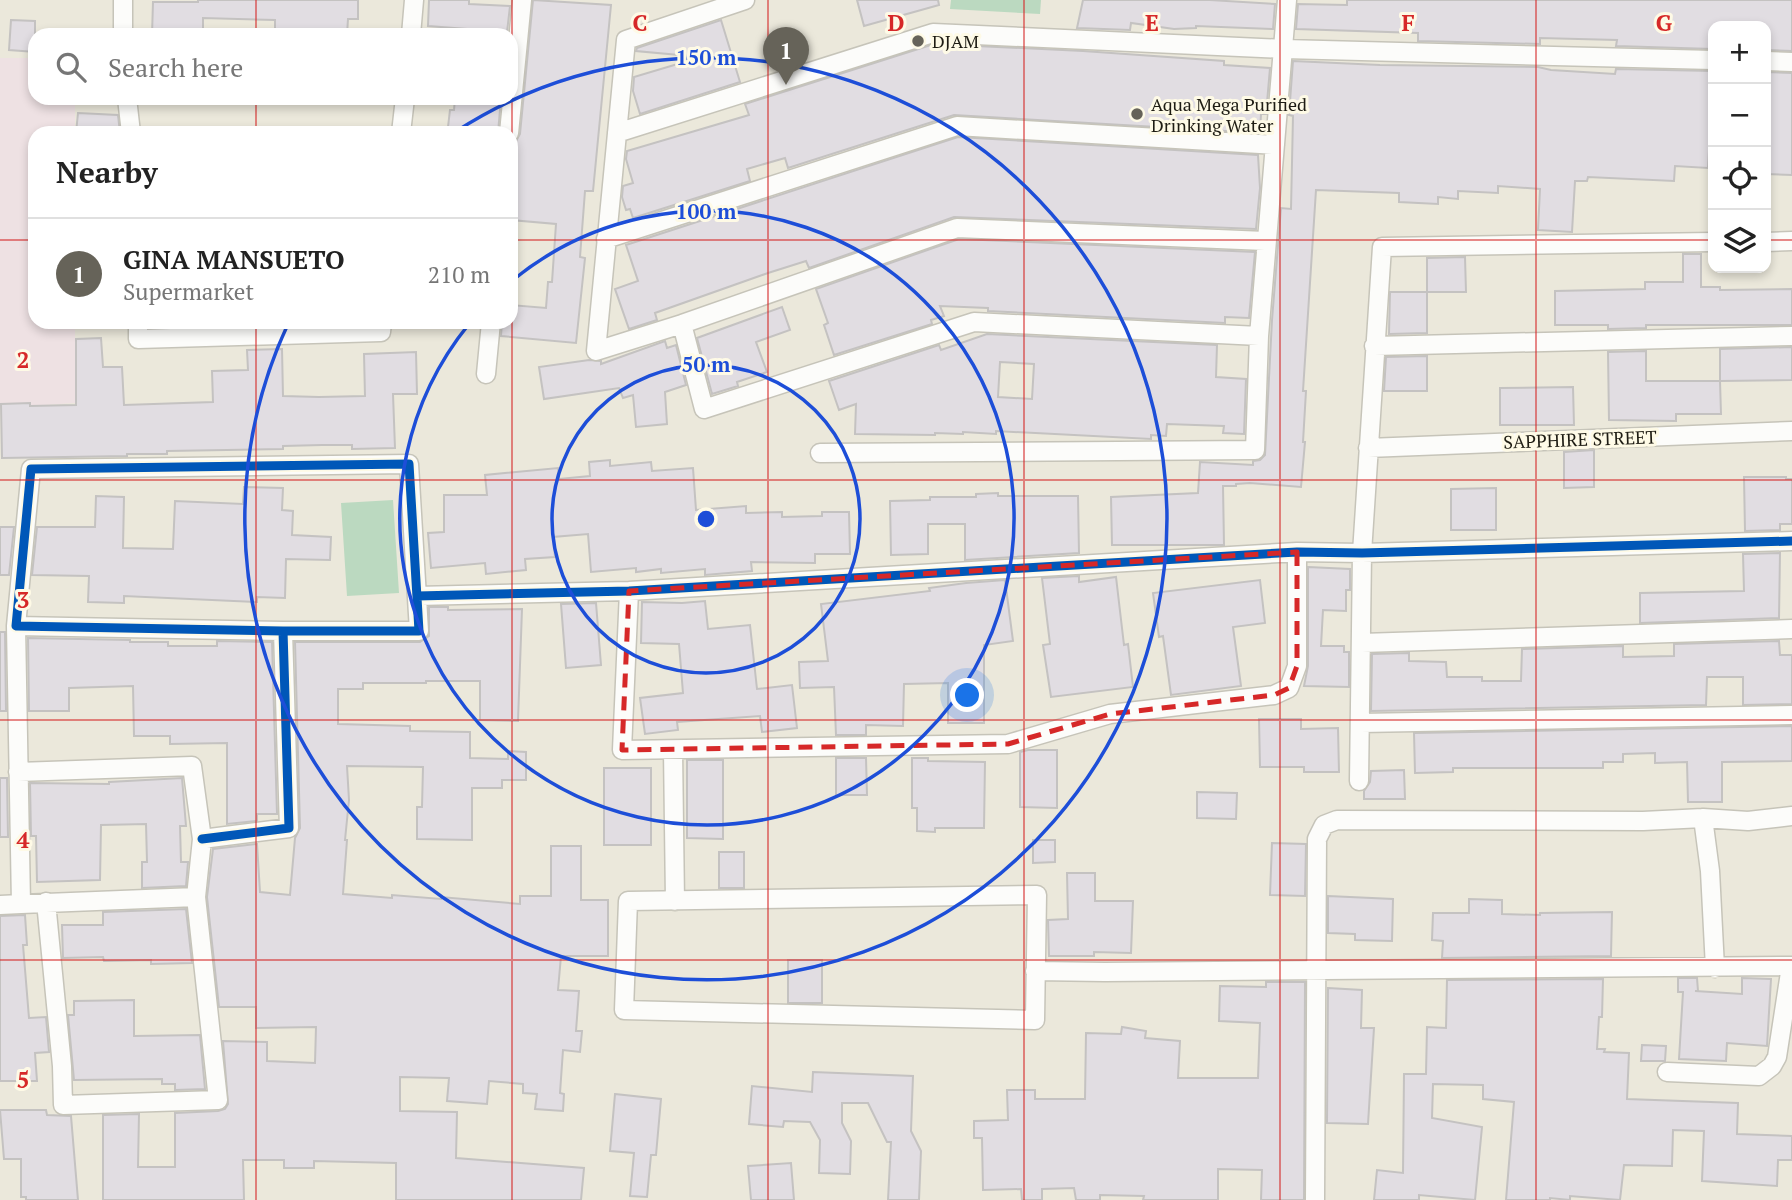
<!DOCTYPE html>
<html lang="en">
<head>
<meta charset="utf-8">
<style>
  :root { --surface:#fff; --page:#f2f2f2; --text:#222; --muted:#767676; --line:#e0e0e0; --accent:#666359 }
  body { margin:0; font-family:"PT Serif",serif; background:var(--page); color:var(--text) }
  .controls { position:absolute; right:21px; top:21px; display:grid; overflow:hidden; border-radius:14px; box-shadow:0 4px 10px #0003 }
  .controls button { width:63px; height:63px; display:grid; place-items:center; padding:0; border:0; border-bottom:2px solid var(--line); background:var(--surface); color:var(--text); font:35px sans-serif }
  .you { position:absolute; left:968px; top:696px; width:24px; height:24px; margin:-18px; border:5px solid #fff; border-radius:50%; background:#1a73e8; box-shadow:0 0 0 10px #1a73e833 }
  .badge { display:grid; place-items:center; width:46px; height:46px; border-radius:50%; background:var(--accent); color:#fff; font-size:23px; font-weight:700 }
  .pin { position:absolute; translate:-50% -58px; filter:drop-shadow(0 2px 4px #0008) }
  .pin::after { content:''; position:absolute; top:37px; width:24px; height:21px; background:inherit; clip-path:polygon(0 0,100% 0,50% 100%) }
  .list { margin:0; padding:0; list-style:none }
  h2 { display:flex; justify-content:space-between; align-items:center; height:91px; margin:0; padding:0 28px; font-size:30px }
  h2 small { font-size:23px; font-weight:400; color:var(--muted) }
  .list li { display:grid; grid-template-columns:46px 1fr auto; gap:21px; align-items:center; box-sizing:border-box; height:112px; padding:0 28px; border-top:2px solid var(--line) }
  .list b { display:block; font-size:26px; white-space:nowrap }
  .list p { margin:0; font-size:23px; white-space:nowrap; color:var(--muted) }
  .list em { font-size:23px; font-style:normal; color:var(--muted) }
  .icon { flex:none; width:38px; height:38px; fill:none; stroke:currentColor; stroke-width:2; stroke-linecap:round; stroke-linejoin:round }
  .map { position:relative; flex:none; width:1792px; height:1200px; overflow:hidden }
  .search { position:absolute; background:var(--surface); box-shadow:0 4px 10px #0003; left:28px; top:28px; width:490px; height:77px; display:flex; align-items:center; gap:18px; box-sizing:border-box; padding:0 24px; border-radius:21px; color:var(--muted); font-size:26px }
  .panel { position:absolute; background:var(--surface); box-shadow:0 4px 10px #0003; left:28px; top:126px; width:490px; height:203px; border-radius:21px }
  .map>svg:first-child { display:block }
</style>
</head>
<body>
<div class="map">
<svg width="1792" height="1200" viewBox="0 0 1792 1200">
  <rect width="100%" height="100%" fill="#ebe8db"/>
  <path fill="#eee1e3" d="M0,58H35V98H75V133H35V322H75V403L0,408Z"/>
  <path fill="#bbd9c0" d="M951,0H1041L1040,14L950,9Z
    M393,500L399,593L347,596L341,503Z"/>
  <path fill="#e1dde2" stroke="#c4c2c1" stroke-width="2" fill-rule="evenodd" d="M198,0H358V19H348L347,35H275V20L203,18V35H152L153,2H198Z
    M429,0H469V4L510,6L507,32L428,26Z
    M533,0L611,5L593,191H585L580,257L585,258L576,343L501,336L502,322H511V305L546,308L548,282H552L556,224L511,220V192L516,141L520,134Z
    M857,0H938L939,5L864,26Z
    M1083,0H1210L1275,4L1273,29L1196,26V28L1174,29L1131,23L1130,30L1077,28Z
    M1347,0H1792V51L1766,50V26H1713V49L1616,46L1617,40L1540,38V44L1418,41V33L1296,29L1298,4L1347,5Z
    M11,20L35,21V52L9,50Z
    M721,20L740,82L640,114L633,91L634,77L701,57L636,51L637,48Z
    M934,44L1083,51L1224,61V65L1270,68L1266,114H1261L1260,133L954,115L788,168L785,158L747,169L750,181L633,218L630,209L626,210L622,197L623,186L633,183L626,159L627,151L749,115L745,104Z
    M1293,61L1380,65L1538,67L1551,70L1615,74L1616,69L1713,71V150H1709L1708,168L1675,166L1674,181L1588,177L1587,181H1575L1572,232L1538,230L1540,189L1498,186V193L1458,191V199L1438,197V204L1399,202V193L1316,190L1303,391H1306L1303,442H1305L1301,487L1250,483L1236,484V486H1223L1224,545H1112L1111,497L1198,493L1200,462L1253,465V461L1260,460L1265,455L1272,320L1281,208L1291,209L1293,116L1289,115Z
    M1766,72L1792,73V175L1766,174Z
    M455,98H501L498,133H451L452,127H448L450,110H454Z
    M78,113L118,115L120,133H76Z
    M958,137L1258,155L1260,188L1256,229L954,217L809,268L806,261L768,273L655,313L657,320L629,329L615,289L638,281L626,245Z
    M959,239L1255,252L1249,318L1225,317V323L988,311V308L940,306L944,316L931,320L932,324L834,355L824,325L828,323L816,289Z
    M1683,254H1701V287H1720V290L1792,289V325H1646V328L1608,329V325H1555V291L1645,289V282H1683Z
    M1465,257L1466,292H1427V258Z
    M1390,292H1427V333L1389,334Z
    M782,307L790,330L756,342L767,372L737,382L738,386L712,394L697,338Z
    M987,334L1217,345L1216,377L1246,379L1244,434L1223,433L1224,426L1167,424L1166,436L1151,435V439L996,431V434L963,432V434L935,433V435L855,434L856,404L839,410L829,381L939,345L941,350ZM1000,362L1034,364L1032,399L998,397Z
    M101,338L103,367H122L124,405L213,402L212,371L248,370L247,350L282,349L283,396L319,397L365,396L364,354L416,352L417,394H393L395,448L352,449V445H322L283,446V449L167,451V454H127V456L2,458L1,404L30,403V406L76,405V339Z
    M665,341L667,348L676,345L686,385L665,392L667,424L636,427L633,395L623,398L619,388L544,399L539,367L589,360L601,361V364Z
    M1792,347V380L1720,381V349Z
    M1646,351V381H1720L1721,414H1676V421L1609,420L1608,352Z
    M1427,356V391H1384L1386,357Z
    M1573,387L1574,425H1500V388Z
    M1594,450V487L1564,488V452Z
    M610,460V466L651,462L652,471L693,468L696,510L746,506V513L782,512V517L822,516V512H849L850,554H815V563L751,562L752,571L705,575V569L661,573V569L636,572V568L591,572L588,534L553,537L555,557L525,559L526,570L486,574L485,563L431,568L428,533L444,532V495H487L485,475L558,468L559,479L590,476L589,462Z
    M1744,477H1786V479H1792V524H1780V530L1745,531Z
    M244,487L283,488L282,510L293,511L292,535L331,537L330,560L286,559L285,598L257,597V602L124,596V603L88,602L89,576L32,575L37,527H95L96,496L124,497L123,548L173,549L175,501L243,504Z
    M1496,488V530H1451V489Z
    M998,493V496H1078L1079,553L965,560V524H928V554L891,555L890,501L930,500V497H976V494Z
    M0,527H14L9,575H0Z
    M1780,553L1779,618L1640,623V593L1744,591L1743,554Z
    M1308,567L1350,569V590H1346V611L1323,610L1321,646H1344V652H1349V687L1304,686L1308,666Z
    M1079,576V582L1116,577L1124,645L1128,644L1133,687L1051,697L1043,645L1050,644L1042,578Z
    M1005,580L1013,641L984,645V723H948V683L904,684L903,726L866,725V735H836L834,687L800,688L799,662L828,661L821,604L930,591L929,588L966,583Z
    M1260,580L1265,623L1233,627L1241,686L1171,695L1163,636L1159,637L1153,593Z
    M705,601L708,629L750,625L757,689L792,685L797,728L762,732L760,716L677,722L678,730L645,734L640,698L683,693L679,644L641,643L642,602L682,603Z
    M596,603L601,665L566,668L561,604Z
    M429,607H448V610L522,609L518,721L480,720V681H426V683H363V689H338V724L410,726V731L470,732V758L508,759V751L526,752V780H502V788H472V840L417,839V807H422L423,767L347,766L349,800L345,840H347L343,894L392,898V895L441,899V897L520,904V896H551V846H581V900H608V956H561L558,990L579,991L576,1031H582L580,1052L563,1050L560,1093L564,1094L563,1111L535,1109L537,1094L523,1093V1084L489,1081L487,1104L447,1101L449,1078L400,1077V1111L457,1112L456,1158L584,1168L581,1200H396V1163L314,1161V1168H284V1160H243L244,1200H103V1115L139,1114L138,1167H175V1113L218,1111L225,1109L228,1104L223,1041L267,1042V1061L315,1063L316,1027L256,1028V1007H219L207,897L213,849L257,844L260,892L290,895L295,838L300,828L295,642H420L429,636Z
    M0,632H5L6,711H0Z
    M28,638L130,640V642H168V646H217V641L272,642L277,814H257V821L227,824V743L170,744V736H134L133,686L69,688V711H29Z
    M1779,641L1780,655H1792V704L1743,705V677H1707L1706,705L1371,711L1372,654L1409,653V661L1446,662L1447,677H1482V681H1521L1522,649L1623,646V657L1674,656V644Z
    M1259,719H1301V729L1338,728L1339,772H1304V767H1260Z
    M1792,726V761L1722,762V802H1688L1687,762L1655,763V753L1623,754V762H1603V768H1453V772L1415,773L1414,733Z
    M1028,750H1057V808L1020,807V752Z
    M836,758H866L867,795H836Z
    M912,758H928V761L985,762L984,828H935V832L917,831V808H912Z
    M687,760H723V839L687,838Z
    M604,768H651V845H604Z
    M1404,770L1405,799H1364V791L1370,782L1371,771Z
    M0,778H7L8,837H0Z
    M182,778L186,826H180L181,862H188L186,886L142,888V862H147L146,824L101,825L100,880L37,882L36,836H31L30,783L109,784V782Z
    M1197,792L1237,793L1236,819L1197,818Z
    M1033,840H1055V862L1033,863Z
    M1272,843L1306,844L1305,896L1270,895Z
    M719,852H744V888H719Z
    M1067,873H1095V901H1133L1131,953L1094,952V956H1049L1048,920L1068,919Z
    M1328,896L1393,899L1392,941L1355,940V934L1328,933Z
    M1469,899L1502,900V914L1540,915V913L1612,912L1611,956L1442,958L1443,941L1432,940L1433,913H1469Z
    M186,909L192,963L151,964V960L104,961L103,957L63,958L62,925H103V912Z
    M25,915L27,945H23L29,1018L46,1017L49,1052L35,1053L37,1081H0V916Z
    M788,960H822V1003H788Z
    M1678,978H1697L1698,991H1695L1742,994V978L1771,979L1767,1046L1727,1043L1726,1061L1679,1059L1683,992H1678Z
    M1603,979L1602,1017H1599L1597,1049H1605L1604,1052L1629,1053L1627,1099L1738,1103L1737,1134L1792,1136V1160H1778L1777,1186L1702,1181L1704,1131L1673,1130L1672,1166L1624,1165L1620,1200L1570,1196V1200L1550,1198V1200H1506L1514,1102L1483,1099V1085L1433,1084L1432,1118L1482,1127L1475,1200L1419,1195V1200H1374L1377,1170L1403,1173L1404,1074H1426L1427,1027L1446,1028L1447,980Z
    M1266,982H1305L1304,1200H1261L1262,1170L1218,1169V1200H1143L1144,1196L1100,1195V1200H1076L1074,1188L1042,1189V1200H1022L1021,1189L983,1190L982,1138H974V1121L1008,1120L1007,1090H1035V1099H1085L1086,1033L1121,1034L1122,1027L1146,1031L1145,1038L1180,1041L1178,1078H1258L1260,1023L1219,1021L1220,986L1266,987Z
    M1328,988L1362,990L1361,1028H1374L1368,1124L1327,1123Z
    M134,1000V1036L200,1035L205,1089L175,1090V1084H162V1079L74,1080L68,1015H74V1001Z
    M1642,1045L1666,1046L1665,1061H1641Z
    M813,1072L913,1076L911,1131L921,1151L919,1200H888L891,1142H887L868,1103H842V1123L851,1141L850,1174L819,1173L820,1140L810,1122L784,1121L783,1127L749,1124L752,1086L812,1092Z
    M615,1094L661,1099L656,1155H651L647,1197L630,1196L634,1153L610,1151Z
    M0,1110H46L47,1115L71,1116L78,1200H26V1197H21V1159H4Z
    M791,1163L794,1200H751L748,1166Z"/>
  <g fill="none" stroke-linecap="round" stroke-linejoin="round">
    <defs>
      <path id="minor" d="M745,0L626,40L596,351L682,324L957,228L1265,241
        M123,35V0
        M411,35L414,0
        M1766,61L1792,62
        M127,98L131,133
        M401,133L405,98
        M509,133L522,0
        M617,133L933,33L1284,49L1713,60
        M606,239L957,126L1275,145
        M1766,242L1792,241
        M138,322V339L381,332L382,322
        M682,324L704,409L974,322L1259,336
        M1374,346L1792,336
        M486,374L491,322
        M1368,448L1792,431
        M820,453L1255,450L1259,336L1287,0
        M629,591L622,750L1008,744L1110,714L1274,695L1289,688L1297,666V552
        M417,596L629,591L1297,552L1362,553L1792,541
        M16,626L21,904L196,897
        M1362,643L1792,629
        M1361,723L1792,715
        M673,750L675,901
        M18,772L192,766L202,839L196,897L218,1100L63,1105L62,1066L46,902
        M1359,781L1362,553L1382,247L1713,242
        M1703,818L1710,871L1715,968
        M202,839L289,828L283,631H419L409,464L31,469L16,626L283,631
        M1037,895L1035,1020L624,1010L628,901Z
        M0,905L21,904
        M1035,971L1105,972L1792,966
        M1667,1072L1759,1076L1772,1066L1777,1057L1791,966
        M1315,1200L1317,839L1324,825L1337,820L1643,821L1703,818L1748,821L1792,816"/>
    </defs>
    <use href="#minor" stroke="#c6c4b9" stroke-width="21"/>
    <use href="#minor" stroke="#fcfcfa" stroke-width="18"/>
    <defs>
      <path id="cycleway" d="M417,596L629,591L1297,552L1362,553L1792,541
        M202,839L289,828L283,631H419L409,464L31,469L16,626L283,631"/>
    </defs>
    <use href="#cycleway" stroke="#fefae6" stroke-width="13"/>
    <use href="#cycleway" stroke="#0057b8" stroke-width="9"/>
  </g>
  <path fill="none" stroke="#d62828" stroke-width="5" stroke-dasharray="14 9" stroke-linejoin="round" d="M1297,552V666L1289,688L1274,695L1110,714L1008,744L622,750L629,591Z"/>
  <path fill="none" stroke="#d62828" stroke-width="2" stroke-opacity="0.55" d="M256,0V35M512,0V1200M768,0V1200M1024,0V1200M1280,0V1200M1536,0V1200M256,98V133M0,240H35M511,240H1713M1766,240H1792M256,322V1200M0,480H1792M0,720H1792M0,960H1792"/>
  <g fill="none" stroke="#1d4ed8" stroke-width="3.5">
    <circle cx="706" cy="519" r="154"/>
    <path d="M513 280A307 307 0 1 1 469 324"/>
    <path d="M455 132A461 461 0 1 1 288 324"/>
  </g>
  <g fill="#666359" stroke="#fefae6" stroke-width="2.5">
    <circle cx="918" cy="41" r="7"/>
    <circle cx="1137" cy="114" r="7"/>
  </g>
  <g text-anchor="middle" dominant-baseline="central" stroke-width="6" stroke-linejoin="round" paint-order="stroke">
    <g font-size="18" fill="#1e1c13" stroke="#fefae6" text-anchor="start">
      <text x="932" y="41">DJAM</text>
      <text x="1151" y="104">Aqua Mega Purified<tspan x="1151" dy="21">Drinking Water</tspan></text>
    </g>
    <g font-size="18" fill="#1e1c13" stroke="#fefae6">
      <text transform="translate(1580 439) rotate(-2)">SAPPHIRE STREET</text>
    </g>
  </g>
  <g font-size="23" text-anchor="middle" font-weight="bold" fill="#d62828" stroke="#fefae6" stroke-width="6" stroke-linejoin="round" paint-order="stroke">
    <text x="640" y="31">C</text>
    <text x="896" y="31">D</text>
    <text x="1152" y="31">E</text>
    <text x="1408" y="31">F</text>
    <text x="1664" y="31">G</text>
    <text x="23" y="368">2</text>
    <text x="23" y="608">3</text>
    <text x="23" y="848">4</text>
    <text x="23" y="1088">5</text>
  </g>
  <circle cx="706" cy="519" r="10" fill="#1d4ed8" stroke="#fefae6" stroke-width="3.5"/>
  <g font-size="21" text-anchor="middle" font-weight="bold" fill="#1d4ed8" stroke="#fefae6" stroke-width="6" stroke-linejoin="round" paint-order="stroke">
    <text x="706" y="65">150 m</text>
    <text x="706" y="219">100 m</text>
    <text x="706" y="372">50 m</text>
  </g>
</svg>
<div class="controls">
<button>+</button>
<button>−</button>
<button><svg class="icon" aria-label="locate" viewBox="0 0 24 24"><circle cx="12" cy="12" r="6"/><path d="M12 2v4M12 18v4M2 12h4M18 12h4"/></svg></button>
<button><svg class="icon" aria-label="layers" viewBox="0 0 24 24"><path d="M12 4l9 5-9 5-9-5zM3 14l9 5 9-5"/></svg></button>
</div>
<div class="you"></div>
<div class="pin badge" style="left:786px;top:85px">1</div>
<div class="search"><svg class="icon" aria-label="search" viewBox="0 0 24 24"><circle cx="10" cy="10" r="6"/><path d="M15 15l6 6"/></svg>Search here</div>
<section class="panel">
<h2>Nearby<small></small></h2>
<ul class="list">
<li><span class="badge">1</span><div><b>GINA MANSUETO</b><p>Supermarket</p></div><em>210 m</em></li>
</ul>
</section>
</div>
</body>
</html>
